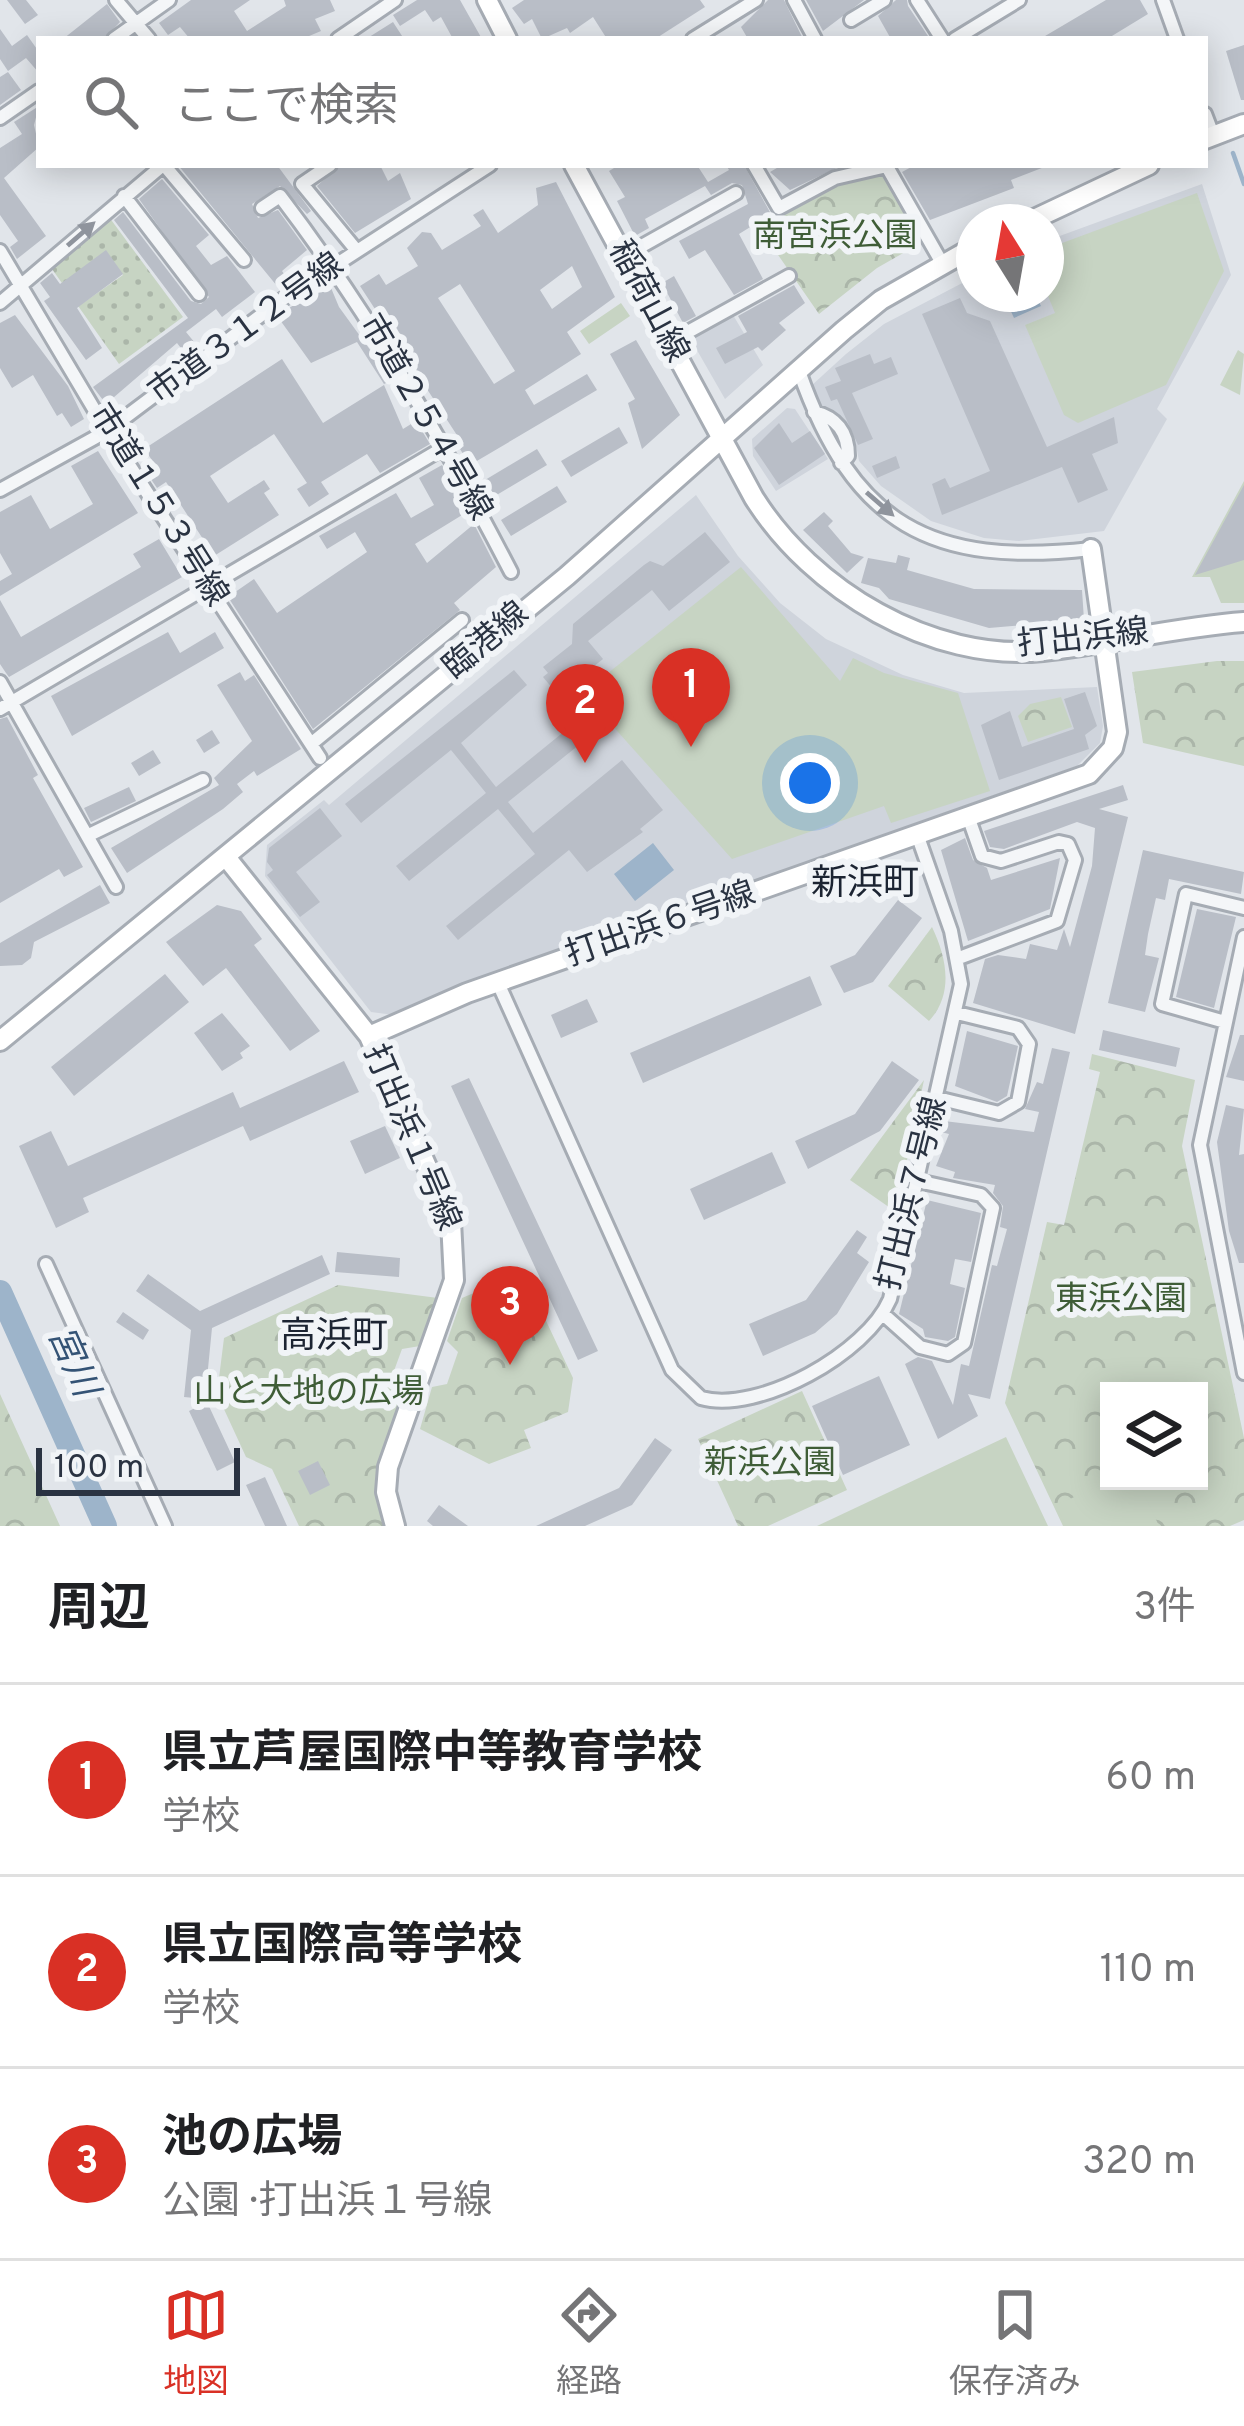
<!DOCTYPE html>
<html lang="ja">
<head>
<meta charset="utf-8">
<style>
  :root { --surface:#fff; --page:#f2f2f2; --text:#202124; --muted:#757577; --line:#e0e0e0; --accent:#d93025 }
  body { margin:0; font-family:Overpass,"Noto Sans JP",sans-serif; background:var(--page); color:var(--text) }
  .controls { position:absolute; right:36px; bottom:36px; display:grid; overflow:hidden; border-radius:0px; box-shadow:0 6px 30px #0003 }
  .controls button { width:108px; height:108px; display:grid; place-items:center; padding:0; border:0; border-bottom:3px solid var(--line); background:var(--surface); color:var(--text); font:60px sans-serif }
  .compass { position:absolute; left:956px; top:204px; width:108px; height:108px; border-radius:50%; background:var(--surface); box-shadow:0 6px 30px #0003; rotate:349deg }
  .scale { position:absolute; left:36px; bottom:30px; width:204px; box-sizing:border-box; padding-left:12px; border:6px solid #2a3342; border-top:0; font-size:33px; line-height:42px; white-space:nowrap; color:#2a3342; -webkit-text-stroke:9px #f1f4f7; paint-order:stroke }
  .you { position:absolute; left:810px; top:783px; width:42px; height:42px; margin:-30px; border:9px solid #fff; border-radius:50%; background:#1a73e8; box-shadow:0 0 0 18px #1a73e833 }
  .badge { display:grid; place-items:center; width:78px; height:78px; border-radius:50%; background:var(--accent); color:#fff; font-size:39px; font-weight:700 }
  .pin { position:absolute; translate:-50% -99px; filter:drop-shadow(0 3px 6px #0008) }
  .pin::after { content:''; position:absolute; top:63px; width:42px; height:36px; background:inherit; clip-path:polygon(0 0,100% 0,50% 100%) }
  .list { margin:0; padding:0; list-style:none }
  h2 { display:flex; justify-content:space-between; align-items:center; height:156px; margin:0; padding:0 48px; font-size:51px }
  h2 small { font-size:39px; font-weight:400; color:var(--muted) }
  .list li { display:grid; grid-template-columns:78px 1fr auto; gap:36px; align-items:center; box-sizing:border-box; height:192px; padding:0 48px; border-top:3px solid var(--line) }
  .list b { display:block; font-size:45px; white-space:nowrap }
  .list p { margin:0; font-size:39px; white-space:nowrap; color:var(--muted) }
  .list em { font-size:39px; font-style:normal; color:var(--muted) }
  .icon { flex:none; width:66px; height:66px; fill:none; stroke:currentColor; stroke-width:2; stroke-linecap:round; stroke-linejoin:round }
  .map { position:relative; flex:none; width:1244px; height:1526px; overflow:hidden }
  .search { position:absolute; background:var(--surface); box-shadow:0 6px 30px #0003; left:36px; right:36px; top:36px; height:132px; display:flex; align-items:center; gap:30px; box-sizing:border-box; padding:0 42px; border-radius:0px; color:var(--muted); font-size:45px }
  .sheet { height:732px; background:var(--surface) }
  nav { display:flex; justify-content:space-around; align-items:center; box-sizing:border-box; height:168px; border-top:3px solid var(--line); background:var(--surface); font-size:33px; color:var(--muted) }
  nav a { display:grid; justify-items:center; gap:6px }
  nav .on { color:var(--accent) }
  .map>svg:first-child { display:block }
</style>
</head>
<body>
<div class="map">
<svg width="1244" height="1526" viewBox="0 0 1244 1526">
  <defs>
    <pattern id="grass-dots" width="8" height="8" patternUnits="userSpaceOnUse" patternTransform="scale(3)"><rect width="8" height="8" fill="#c7d4c3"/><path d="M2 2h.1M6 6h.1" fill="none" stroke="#abb6a9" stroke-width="1.8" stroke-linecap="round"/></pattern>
    <pattern id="park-crowns" width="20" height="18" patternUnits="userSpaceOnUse" patternTransform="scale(3)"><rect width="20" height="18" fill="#c7d4c3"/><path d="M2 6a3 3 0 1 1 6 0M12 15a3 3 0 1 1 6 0" fill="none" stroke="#abb6a9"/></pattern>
  </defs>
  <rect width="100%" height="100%" fill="#e1e5ea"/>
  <path fill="#cfd4dc" d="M1202,184L1231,275L1157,409L1167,419L1104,531L1019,541L984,538L931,521L881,486L859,461L856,445L852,446L840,419L817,406L811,386L846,354L884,324L968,280L966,274L974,271V294H1046V241Z
    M733,315L763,365L725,399L690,338Z
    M787,408L795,409L828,459L776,491L753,456L752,439Z
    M696,495L738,556L780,603L826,639L903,675L964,693L1097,687L1103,726L1100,743L1077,766L471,980L394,1015L371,1012L265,876L267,845L324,800L329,805Z"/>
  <path fill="url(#grass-dots)" fill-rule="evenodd" d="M109,217L183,317L119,364L52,269ZM106,251L123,275L83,303Z"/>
  <path fill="url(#park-crowns)" fill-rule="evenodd" d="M885,169L926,240L877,268L819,314L758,226L835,181Z
    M621,303L630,316L589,344L580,331Z
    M1217,661H1244V766L1143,743L1132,672Z
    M1061,697L1072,727L1028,742L1018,716L1030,704Z
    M932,927C947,958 954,994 929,1021L888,986Z
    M1092,1054L1195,1080L1182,1146L1244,1438V1520L1230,1526H1063L1005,1403L1047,1222L1064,1225L1100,1072L1089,1069ZM1109,1391H1199V1481H1109Z
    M924,1080L896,1212L850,1180Z
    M523,1272L573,1378L568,1412L524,1430L531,1448L489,1464L420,1429L432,1387L447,1384L458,1352L447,1341L462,1298Z
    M338,1285L438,1298L420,1346L402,1349L391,1379L403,1392C387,1439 368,1476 384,1526H299L272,1469L246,1457L217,1394L224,1338Z
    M802,1391L847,1490L768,1526H738L698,1439Z
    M0,1394L60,1526H0Z"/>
  <path fill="#c7d4c3" d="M1197,193L1224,271L1166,385L1078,423L1064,415L1025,325L1055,313L1046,291V249Z
    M1238,350L1244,354L1240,395L1220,385Z
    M1244,481V603H1221L1210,577H1192Z
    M741,567L840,681L853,658L884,673L958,693L990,791L891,823L884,806L732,859L583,693Z
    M1006,1437L1048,1526H817Z
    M1111,1481H1138L1159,1526H1066L1056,1505Z"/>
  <path fill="#9db4ca" d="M1003,294H1035L1041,306L1014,318Z
    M653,843L674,870L635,901L614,874Z"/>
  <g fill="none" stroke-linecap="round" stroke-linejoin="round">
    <path stroke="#9db4ca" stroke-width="4.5" d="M1233,153L1244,184"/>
    <path stroke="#9db4ca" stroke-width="24" d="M0,1292L105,1526"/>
  </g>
  <path fill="#b9bec7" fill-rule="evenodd" d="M7,0H26L38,15L25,24Z
    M191,0H250L234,11L247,31L286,6L284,0H330L335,11L315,19L321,31L302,39H190L180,27L168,35L159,23Z
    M417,0H460L482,39H453L441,17L433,22L425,10L400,26L393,15Z
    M524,0H700L705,7L655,39H607L593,17L570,33L567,28L542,39L532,19L524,24L512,8Z
    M768,0H784L803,39H748L741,27Z
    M806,0H864L823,31Z
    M907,0L908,6L930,39H891L878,16L896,0Z
    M1106,0H1140L1148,14L1107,39H1040Z
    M107,4L120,22L104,39H63Z
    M393,22L404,39H366Z
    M0,29L12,46L27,35L39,52V73L26,58L8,71L0,59Z
    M1244,45V100H1241L1226,51Z
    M8,72L21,90L0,105V77Z
    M39,106L34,125L39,147L4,178L46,236L17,259L10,247L18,241L0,215V148L22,134L14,122Z
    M178,165H277L311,211L307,214L280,186L252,204L258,218L278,210L307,250L282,271L287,278L277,286Z
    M340,165H380L388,181L400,173L411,199L355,233L317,186Z
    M619,165H697L708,182L729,170L726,165H744L771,214L739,234L763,279L734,295L705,250L689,259L679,241L748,204L742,185L732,183L711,195L705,186L645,219L649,228L635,236L617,201L625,197L609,171Z
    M782,165H843L790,190L770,172Z
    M915,165H1047V166L1011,180L1014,188L930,220L902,172Z
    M162,179L209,235L196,246L211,265L227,256L255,292L222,317L216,309L186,332L195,343L184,352L177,343L106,404L93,387L188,318L114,220L123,212L191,301L201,304L209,297L139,199Z
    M556,182L615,297L567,332L581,354L525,390L534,405L587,374L597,390L470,465L460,449L464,446L360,286L379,274L386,285L418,266L407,248L422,232L431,233L442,250L481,226L473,215L483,209L498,233L538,205L536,188ZM572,266L582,287L552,309L540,290ZM460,284L515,371L494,384L438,298Z
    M106,250L123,274L77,308L102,348L86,360L44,301L50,297L40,283L52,273L60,284Z
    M674,276L696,316L683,323L662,283Z
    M329,283L339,307L392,380L384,384L357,342L311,363L280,320L286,310Z
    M794,285L805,303L779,323L786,330L762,351L758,347L725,364L716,348L747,332L738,316Z
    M960,298L967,313L990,321L1047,447L1114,417L1118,443L1092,454L1108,490L1078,503L1062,467L942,515L932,484L945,478L950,488L990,471L922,314Z
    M15,315L68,386L84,419L71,427L62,413L57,416L33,375L12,388L0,368V323Z
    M636,340L680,415L642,449L628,403L635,399L610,354Z
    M870,354L874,364L891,357L898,374L852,393L873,439L858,445L837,399L831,401L825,387L841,381L835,368Z
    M282,359L323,423L384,385L403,429L416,421L430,444L380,473L367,454L321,482L329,494L309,507L297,489L307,483L274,434L210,476L228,503L264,480L270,489L264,493L279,515L214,556L166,482L157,488L142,466L152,460L144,449Z
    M779,423L792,443L810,431L825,454L779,485L754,448Z
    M619,427L628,443L571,477L561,461Z
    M537,449L547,465L490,499L480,483Z
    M98,451L138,513L0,596V581L12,574L0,553V512L31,495L50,529L93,504L71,466Z
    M896,456L900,468L877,478L872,466Z
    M442,465L467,512L415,544L427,563L474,524L496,567L454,603L460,610L313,729L228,597L254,579L277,613L367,552L355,532L327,549L319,536L396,493L411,518L434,505L419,478Z
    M1244,485V560L1195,575Z
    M557,486L567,502L511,536L501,520Z
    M824,512L833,521L828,526L851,553L864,557L847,573L803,530Z
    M705,532L730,562L669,611L652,590L588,641L603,659L558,695L543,677L548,673L543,667L572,644L573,624L644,565L650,561L663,566Z
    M159,539L182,577L9,677L6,673L0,664V600L21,637L141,567L133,554Z
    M898,555L910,558L907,570L974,589L1082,590L1084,620L989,628L889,599L879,588L861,583L868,558L896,563Z
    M168,632L180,653L215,632L224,648L72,736L51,696Z
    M514,670L527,685L461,743L496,787L582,717L595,732L508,802L533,833L622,760L663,810L640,829L643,832L587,872L569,850L458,940L446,926L535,854L498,809L409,881L396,866L486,793L451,750L361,823L345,804Z
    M240,672L245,681L254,675L301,749L257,776L254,771L237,784L243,792L223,809L127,873L111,848L219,785L214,778L252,741L217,685Z
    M1085,692L1097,726L1085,735L1089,749L999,780L981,725L1010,711L1022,747L1074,729L1064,699Z
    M7,717L38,775L33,778L83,867L64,877L59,869L0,903V719Z
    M212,730L220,743L204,753L196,740Z
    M153,750L161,763L139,776L131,763Z
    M1123,785L1128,800L1099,809L1128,817L1075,1034L973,1003L985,959L998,955L1026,959L1030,944L1057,950L1064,929L1070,947L1092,866L1095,828L1077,822L1004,849L990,847L984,831Z
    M129,787L136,801L91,822L84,808Z
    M320,808L342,836L296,872L320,902L300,917L267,875L273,870L267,862L269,848Z
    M965,838L973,860L987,868L991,880L1060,858L1050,909L968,941L941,850Z
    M1143,850L1244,872L1241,894L1169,879L1165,900L1156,898L1148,934L1145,955L1159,958L1145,1012L1108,1003Z
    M898,868L901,879L910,876L914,886L890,893L883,873Z
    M100,885L110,903L34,942L31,958L22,965L0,966V943Z
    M898,900L922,918L873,982L844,993L830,966L855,955Z
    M217,905L241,911L262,939L254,945L320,1031L290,1051L226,968L203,986L166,942Z
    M1197,909L1236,917L1214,1008L1176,997Z
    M165,974L189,1002L74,1096L51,1067Z
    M810,976L822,1005L643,1083L630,1053Z
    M587,999L598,1022L561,1038L551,1015Z
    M222,1013L250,1046L240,1053L243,1058L222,1071L194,1033Z
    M1103,1030L1180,1048L1176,1067L1099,1050Z
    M967,1031L1018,1046L1007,1096L997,1102L955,1086Z
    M1240,1035H1244V1081L1226,1077Z
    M1052,1048L1070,1052L990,1399L968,1394L978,1416L938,1439L905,1364L918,1357L932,1361L953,1405L961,1364L969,1366L992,1265L997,1266L1007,1229L1000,1227L1003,1206L993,1193L995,1185L953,1178L955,1172L936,1166L949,1134L941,1132L944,1121L1034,1132L1039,1112L1025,1109L1037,1082L1043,1084Z
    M344,1061L359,1092L250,1141L243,1126L83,1198L89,1212L56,1228L19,1146L51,1131L68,1166L233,1092L240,1108Z
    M892,1061L919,1080L880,1131L808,1169L795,1141L855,1114Z
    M469,1078L598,1351L578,1360L451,1086Z
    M1226,1105L1244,1109L1239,1155L1244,1154V1263H1239L1229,1231L1217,1142Z
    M385,1126L400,1158L365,1174L350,1141Z
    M772,1152L786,1183L704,1220L690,1189Z
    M927,1200L981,1213L971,1262L955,1259L950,1284L965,1288L955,1337L948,1341L925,1337L923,1329L899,1314Z
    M857,1230L867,1237L857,1253L869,1262L837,1314L815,1333L763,1356L749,1324L806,1300Z
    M337,1252L400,1258L399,1277L335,1272Z
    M322,1255L330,1274L212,1328L205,1399L184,1397L191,1330L136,1291L148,1274L200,1311Z
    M123,1312L149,1330L143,1340L116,1322Z
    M879,1376L910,1445L843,1475L812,1406Z
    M207,1402L235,1462L217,1471L189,1411Z
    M655,1438L672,1450L632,1505L585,1526H536L619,1488Z
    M318,1461L330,1485L310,1495L298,1471Z
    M265,1477L287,1526H265L246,1485Z
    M439,1505L468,1526H433L427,1521Z"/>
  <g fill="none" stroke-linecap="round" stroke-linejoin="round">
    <defs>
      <path id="street" d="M116,0L149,39
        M794,0L815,39
        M917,0L942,39
        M1163,0L1177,39
        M851,20L884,0
        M114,39L169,0
        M338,39L395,0
        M693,39L756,0
        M955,39L1019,0
        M1205,114L1213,135
        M0,118L39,91
        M164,165L244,260
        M330,165L302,184L357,251
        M754,165L779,208L835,178L887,166
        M886,165L942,263
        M124,196L199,294
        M262,208L280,196C370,314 443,441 511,572
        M0,251L107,431L320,758
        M624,256L736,193
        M0,303L163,165
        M668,343L789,276
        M799,371C853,525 931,567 1091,549
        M814,412C836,417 848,432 848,456L841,463
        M0,490L107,431L280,301L490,165
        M0,682L116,887
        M0,709L445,447
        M311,744L462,620
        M87,836L203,780
        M1244,937L1200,1145L1244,1373
        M959,958L1057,921L1075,860L1068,844L1059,842L1001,861L982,856L969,819
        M498,983L672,1370L701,1398C759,1414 867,1353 890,1299L961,984L951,931L918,837
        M1225,1022L1162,1004L1186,894L1244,908
        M937,1098L999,1113L1018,1102L1029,1044L1018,1028L957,1013
        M46,1264L165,1526
        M883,1314L920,1347L948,1354L964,1343L993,1208L981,1195L918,1181"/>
      <path id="secondary" d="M487,0L507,39
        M1205,139L1244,124
        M574,165L754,498C812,590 931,662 1043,651C1110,644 1176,627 1244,622
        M1028,222L1149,165
        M226,857L369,1036L451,1221L454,1280L388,1467L386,1492L395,1526
        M369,1036L467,993L1089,774L1113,748L1117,732L1091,549
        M0,1041L567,576L844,330L881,300L974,247"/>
    </defs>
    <use href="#street" stroke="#a6acb4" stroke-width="18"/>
    <use href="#secondary" stroke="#a6acb4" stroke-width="24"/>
    <use href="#street" stroke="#f4f6f8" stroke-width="12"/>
    <use href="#secondary" stroke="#fff" stroke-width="18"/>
  </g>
  <defs><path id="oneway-solid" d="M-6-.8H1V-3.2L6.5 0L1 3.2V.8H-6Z" transform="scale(3)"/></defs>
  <g fill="#8f949d">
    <use href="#oneway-solid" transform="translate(81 234) rotate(-41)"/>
    <use href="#oneway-solid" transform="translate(880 504) rotate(41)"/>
  </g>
  <g text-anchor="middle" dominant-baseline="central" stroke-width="12" stroke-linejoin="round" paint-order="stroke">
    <g font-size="33" fill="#3f5d37" stroke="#f1f4f7">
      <text x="835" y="238">南宮浜公園</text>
      <text x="1121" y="1301">東浜公園</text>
      <text x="309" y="1394">山と大地の広場</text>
      <text x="770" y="1465">新浜公園</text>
    </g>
    <g font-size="33" fill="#2a3342" stroke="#f1f4f7">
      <text transform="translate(647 302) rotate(62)">稲荷山線</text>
      <text transform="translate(247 330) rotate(-36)">市道３１２号線</text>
      <text transform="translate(424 418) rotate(60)">市道２５４号線</text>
      <text transform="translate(157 506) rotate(58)">市道１５３号線</text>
      <text transform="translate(1083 640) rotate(-6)">打出浜線</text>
      <text transform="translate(487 642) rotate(-40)">臨港線</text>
      <text transform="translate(661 926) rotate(-19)">打出浜６号線</text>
      <text transform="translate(410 1138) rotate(67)">打出浜１号線</text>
      <text transform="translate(914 1194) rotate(-76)">打出浜７号線</text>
    </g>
    <g font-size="36" fill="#1c2432" stroke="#f1f4f7">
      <text x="865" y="885">新浜町</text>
      <text x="334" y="1338">高浜町</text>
    </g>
    <g font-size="36" font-style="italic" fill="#345375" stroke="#f1f4f7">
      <text transform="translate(71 1362) rotate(66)">宮川</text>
    </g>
  </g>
</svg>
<div class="controls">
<button><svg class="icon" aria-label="layers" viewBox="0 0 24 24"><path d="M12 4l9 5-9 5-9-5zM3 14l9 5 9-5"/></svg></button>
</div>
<svg class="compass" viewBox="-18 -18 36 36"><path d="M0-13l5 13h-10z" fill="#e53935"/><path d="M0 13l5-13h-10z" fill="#757577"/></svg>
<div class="scale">100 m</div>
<div class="you"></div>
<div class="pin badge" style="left:691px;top:747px">1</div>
<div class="pin badge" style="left:585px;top:763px">2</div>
<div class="pin badge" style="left:510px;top:1365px">3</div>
<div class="search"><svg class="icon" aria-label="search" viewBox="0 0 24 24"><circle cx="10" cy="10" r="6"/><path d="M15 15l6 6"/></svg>ここで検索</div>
</div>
<section class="sheet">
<h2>周辺<small>3件</small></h2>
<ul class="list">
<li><span class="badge">1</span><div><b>県立芦屋国際中等教育学校</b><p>学校</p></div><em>60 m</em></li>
<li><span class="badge">2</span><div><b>県立国際高等学校</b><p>学校</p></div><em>110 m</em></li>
<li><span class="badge">3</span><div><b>池の広場</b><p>公園 · 打出浜１号線</p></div><em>320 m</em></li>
</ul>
</section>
<nav>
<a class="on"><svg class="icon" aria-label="map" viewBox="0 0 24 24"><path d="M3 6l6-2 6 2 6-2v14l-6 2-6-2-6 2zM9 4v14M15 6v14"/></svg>地図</a>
<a><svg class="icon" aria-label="directions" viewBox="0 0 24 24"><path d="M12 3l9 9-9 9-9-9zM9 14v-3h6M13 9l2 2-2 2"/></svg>経路</a>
<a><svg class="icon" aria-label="saved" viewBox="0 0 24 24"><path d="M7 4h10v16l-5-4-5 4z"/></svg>保存済み</a>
</nav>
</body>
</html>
